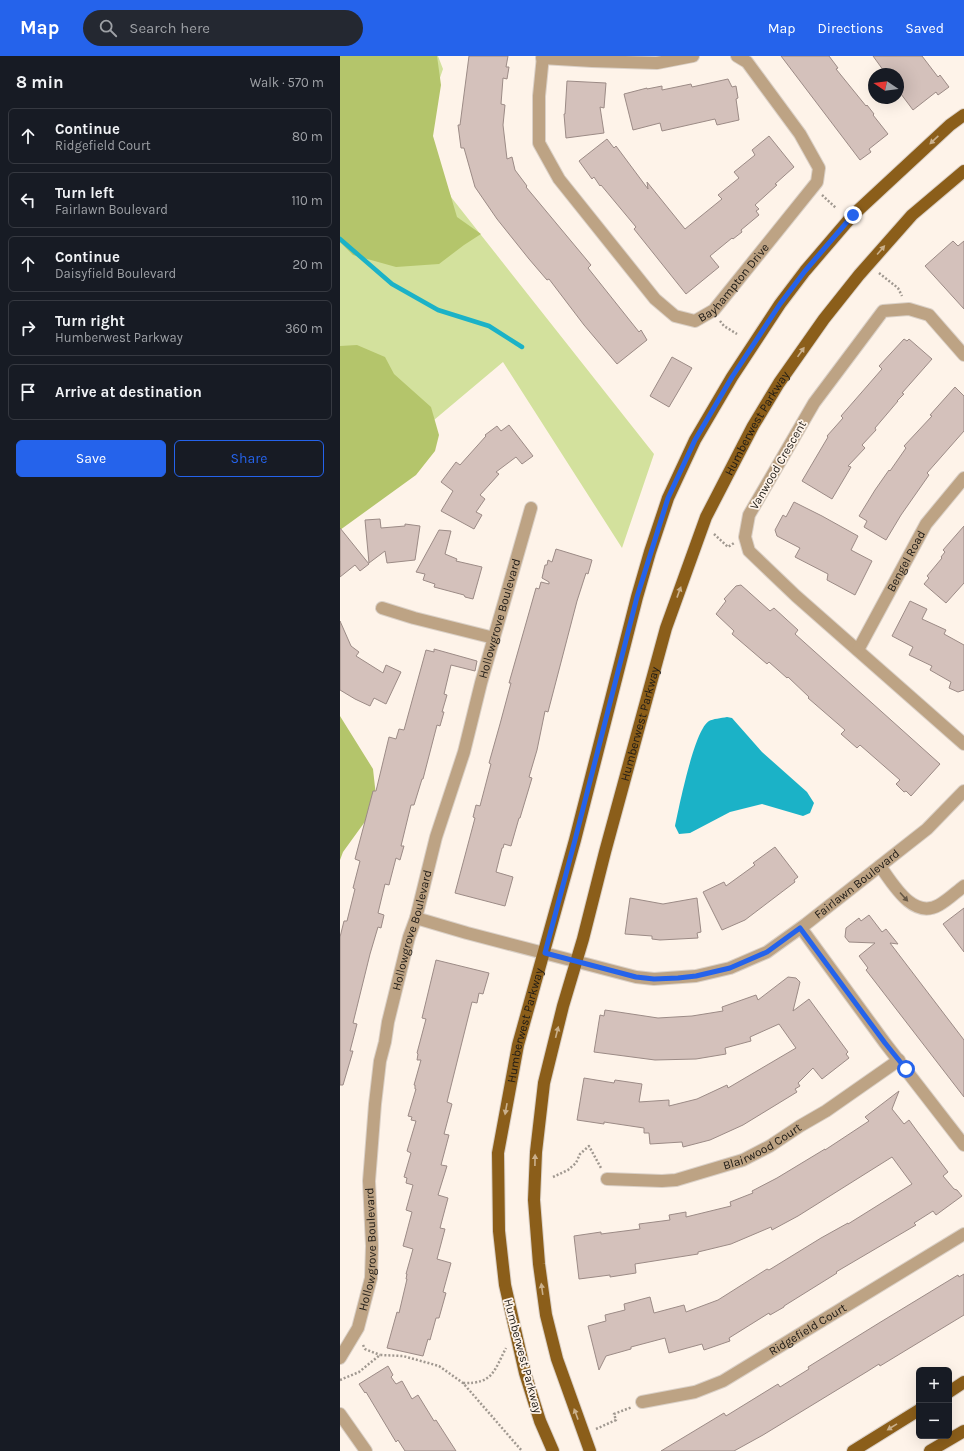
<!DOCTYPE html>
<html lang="en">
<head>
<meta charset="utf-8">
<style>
  :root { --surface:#171b24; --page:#242831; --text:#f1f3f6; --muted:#9ea1a6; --line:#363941; --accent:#2563eb }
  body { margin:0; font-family:Karla,sans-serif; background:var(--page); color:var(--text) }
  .controls { position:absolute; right:12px; bottom:12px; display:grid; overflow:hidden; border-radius:6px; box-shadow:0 4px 16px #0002 }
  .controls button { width:36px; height:36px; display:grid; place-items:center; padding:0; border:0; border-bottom:1px solid var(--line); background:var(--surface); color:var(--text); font:20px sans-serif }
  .compass { position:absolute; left:528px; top:12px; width:36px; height:36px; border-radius:50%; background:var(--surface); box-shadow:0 4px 16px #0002; rotate:283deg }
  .stop { position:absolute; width:12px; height:12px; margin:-9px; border:3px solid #2563eb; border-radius:50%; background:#fff }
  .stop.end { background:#2563eb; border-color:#fff; box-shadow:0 1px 4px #0008 }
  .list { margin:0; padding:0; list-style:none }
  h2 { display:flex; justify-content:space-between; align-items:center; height:52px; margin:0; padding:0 16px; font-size:17px }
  h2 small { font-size:13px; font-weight:400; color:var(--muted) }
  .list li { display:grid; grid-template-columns:26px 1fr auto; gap:12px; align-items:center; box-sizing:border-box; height:56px; margin:0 8px 8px; padding:0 8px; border:1px solid var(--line); border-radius:6px }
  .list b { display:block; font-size:15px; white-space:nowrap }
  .list p { margin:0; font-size:13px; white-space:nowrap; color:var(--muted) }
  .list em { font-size:13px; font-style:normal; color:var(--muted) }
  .actions { display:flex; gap:8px; padding:12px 16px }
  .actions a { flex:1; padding:9px 0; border:1px solid var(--accent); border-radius:6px; text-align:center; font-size:14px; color:var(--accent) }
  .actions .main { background:var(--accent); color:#fff }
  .icon { flex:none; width:22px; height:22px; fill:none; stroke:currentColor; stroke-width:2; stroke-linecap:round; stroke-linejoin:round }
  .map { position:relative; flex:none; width:624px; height:1395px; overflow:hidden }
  header { display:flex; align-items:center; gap:24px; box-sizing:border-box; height:56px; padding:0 20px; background:var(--accent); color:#fff }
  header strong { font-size:19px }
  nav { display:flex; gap:22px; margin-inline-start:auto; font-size:14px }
  .search { width:280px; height:36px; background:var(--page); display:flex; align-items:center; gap:10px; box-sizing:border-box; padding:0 14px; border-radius:22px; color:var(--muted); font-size:15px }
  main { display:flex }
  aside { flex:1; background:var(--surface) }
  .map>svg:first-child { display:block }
</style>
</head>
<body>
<header>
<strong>Map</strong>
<div class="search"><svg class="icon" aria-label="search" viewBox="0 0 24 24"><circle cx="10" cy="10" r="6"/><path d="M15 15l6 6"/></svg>Search here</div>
<nav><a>Map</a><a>Directions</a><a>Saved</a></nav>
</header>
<main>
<aside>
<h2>8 min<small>Walk · 570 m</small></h2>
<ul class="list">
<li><svg class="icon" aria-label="ahead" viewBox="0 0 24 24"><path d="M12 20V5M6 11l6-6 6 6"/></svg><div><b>Continue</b><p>Ridgefield Court</p></div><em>80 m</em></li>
<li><svg class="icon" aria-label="left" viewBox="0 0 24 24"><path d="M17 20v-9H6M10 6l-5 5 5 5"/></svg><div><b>Turn left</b><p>Fairlawn Boulevard</p></div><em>110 m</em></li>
<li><svg class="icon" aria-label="ahead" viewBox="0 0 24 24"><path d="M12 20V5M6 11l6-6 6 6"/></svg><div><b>Continue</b><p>Daisyfield Boulevard</p></div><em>20 m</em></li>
<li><svg class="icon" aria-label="right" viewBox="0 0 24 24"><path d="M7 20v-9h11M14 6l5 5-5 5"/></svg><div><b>Turn right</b><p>Humberwest Parkway</p></div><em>360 m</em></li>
<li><svg class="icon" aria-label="arrive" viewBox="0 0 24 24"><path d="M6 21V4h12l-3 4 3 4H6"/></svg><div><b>Arrive at destination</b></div></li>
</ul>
<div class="actions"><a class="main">Save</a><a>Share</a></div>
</aside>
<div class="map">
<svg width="624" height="1395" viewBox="0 0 624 1395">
  <rect width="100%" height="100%" fill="#fef3e9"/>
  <path fill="#d3e19d" d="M0,0H98L103,13L84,68L111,141L314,398L282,492L163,306L0,443Z"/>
  <path fill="#b4c56b" d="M0,0H97L101,29L93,80L117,161L141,178L124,189L99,208L56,211L13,199L0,186Z
    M17,289L45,301L54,318L91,351L99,379L95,395L76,419L0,474V290Z
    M0,660L33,713L37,749L3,796L0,804Z"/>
  <path fill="#1bb2c7" d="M387,661L392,662L422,696L467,736L474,747L470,757L463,760L422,748L390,756L350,777L339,778L335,770C339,752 354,674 369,665C373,663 381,662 387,661Z"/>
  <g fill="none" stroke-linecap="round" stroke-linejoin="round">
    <path stroke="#1bb2c7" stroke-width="4.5" d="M0,183L52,228L98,254L149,270L182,291"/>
  </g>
  <path fill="#d4c1bb" stroke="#9c8b86" d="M129,0H168L166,11H169L167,23L163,22L161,48L165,49L163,69L167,103L172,101L175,114L187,130L186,131L251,209L248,212L299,276L301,274L307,284L277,308L244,269L209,223L207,224L189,203L157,163L135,131L124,92H121L118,69H120Z
    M441,0H489L498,12L496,13L526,50L527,49L534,58L533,59L548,78L529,93L531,96L520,104Z
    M533,0H582L598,21L600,19L609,31L598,39L596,36L573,54L558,34V18H546Z
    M388,23L392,31L396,30L398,42L396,43L399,64L377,69L375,63L322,75L320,67L293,74L284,38L307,32V33L322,30V34L351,28L352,31Z
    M227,25L266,27L264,52L260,51L264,77L226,82L224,58H225Z
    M429,80L454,111L435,128L437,129L415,149L419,153L416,155L419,159L401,174L402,176L393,183L392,182L370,200L379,211L346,238L294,173L296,171L261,129L260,130L254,121L252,123L239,105L267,83L274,92L276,90L308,133L307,126L345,173L382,143L378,139L399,122L394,116L415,99L412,94Z
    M613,185L618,190L624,185V253L585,210Z
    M564,283L567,285L569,283L592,303L562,337L564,338L557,345H558L535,372L536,374L522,389L525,392L508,410L511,411L492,443L462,425L488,381L487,380L503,362L501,360L542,313L539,310Z
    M332,301L352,312L329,351L310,340Z
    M615,331L624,340V375L587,417L589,419L561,459L546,484L524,471L527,465L519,460L535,434L549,414L550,415L566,392L564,390L592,360L590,359Z
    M169,369L193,400L182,408L176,401L156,416L159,418L140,439L145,443L136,456L142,459L134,473L101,455L113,435L101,426L116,406L120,409L146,380L145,379L157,370L161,375Z
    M454,446L482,460L518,480L511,494L532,505L515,539L487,524L488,518L455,501L460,492L437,480L435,474L443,459L446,461Z
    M40,463L41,472L65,470V468L80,470L75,504L47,507L45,495L29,507L25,464Z
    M624,470V527L606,547L584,528L589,522L587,520L602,502L601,501L605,496L603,494Z
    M0,472L29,508L20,515L15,509L0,521Z
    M99,474L111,475L105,498L117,503L116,505L142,511L133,543L125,541L124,539L94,531L95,528L83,524L85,518L76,516Z
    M216,493L252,504L248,518L246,517L237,545L208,656L205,655L197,694L189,721L192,722L180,762H179L171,790L164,788L163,792H162L156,816L173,821L165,850L115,837L135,762L133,761L136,749L140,750L151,708L149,707L160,668L171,627H169L173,613L196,532L199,533L201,526L209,528V526L202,522L205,509H207L208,504L212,506Z
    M401,529L430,555L434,552L458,574L455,578L600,708L571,740L566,735L564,736L556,728L560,724L520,689L517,692L501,678L505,674L468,642L469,641L448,621L447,622L429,606L427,608L392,578L394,575L376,558L386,545L384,543L396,530Z
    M570,545L587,553L582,563L606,574L604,578L624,589V634L618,636L609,632L611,626L590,614L592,610L569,599L573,591L552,580Z
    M0,565L11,590L19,596L16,600L43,617L46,609L61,616L46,648L34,642L30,650L15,643L0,634Z
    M94,593L137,605L135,615L111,609L104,638L107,639L102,656H104L100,670L97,669L83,723H82L74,749H71L61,790H64L60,804L56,802L49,829L45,828L38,857L44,859L41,872L38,871L30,898L13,967L17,968L10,995H13L3,1029H0V881L4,865H7L15,833L13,832L20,805L15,803L33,735H36L49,681L56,683L59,673L64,674L86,594L94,596Z
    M435,791L458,821L454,824L455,826L405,864L382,874L363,836L384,826L386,830L415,809L413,807Z
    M290,842L323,848L357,842L361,876L357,877L358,882L320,884L312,883V880L285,878Z
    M624,852V896L603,868Z
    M529,859L542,876L546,873L558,888L550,887L624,984V1041L526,914L528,912L519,900L535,887L509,886L505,881L506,872L519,862L521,865Z
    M96,904L149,917L143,938L139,937L137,947L132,946L107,1046L112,1048L104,1078L109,1079L101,1109L107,1110L98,1139L108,1142L100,1172L105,1173L97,1203L111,1207L103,1236L106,1237L99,1262H96L90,1284L88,1283L83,1300L47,1292L57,1256L59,1257L67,1223H66L67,1218H66L73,1193L63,1190L72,1156L66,1154L73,1129L66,1127L67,1122L64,1121L71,1097L67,1095L76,1065L71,1064L72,1061L68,1060L76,1033H75V1029H74L81,1004H77L78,998L77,997L86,963L82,962Z
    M448,921L456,922L460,926L453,955L469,943L508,996L506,998L509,1002L482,1023L473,1012L458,1027L460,1030L455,1033L457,1036L403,1069L370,1084L343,1091L342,1086L310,1088L309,1077H304V1072L264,1066V1068L237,1064L244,1022L274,1027L275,1024L302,1028L299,1046L329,1044V1050L357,1043L387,1029L388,1032L456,992L439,968L410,981L411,985L385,992L386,998L356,1003L315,1004L254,996L260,959L264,960L265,954L318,962L352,960L383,955L382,951L416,939L418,944Z
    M559,1035L552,1053L564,1068L569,1064L577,1075L608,1116L603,1120L614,1133L617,1134L622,1140L596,1159L593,1155L574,1167L576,1169L496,1216L497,1217L444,1250V1251L430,1259L429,1257L389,1282L390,1285L364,1294L362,1288L329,1297L325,1282L291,1291V1293L266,1300L259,1314L248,1270L266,1265L265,1259L285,1254L284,1248L310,1241L314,1257L344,1249L346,1256L378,1244L427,1213L429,1214L481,1182L508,1167V1168L572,1128L552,1101L458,1160L432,1174L431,1171L391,1188L358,1196V1198L295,1208L296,1217L270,1221V1219L239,1223L234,1180L261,1176V1178L300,1173L299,1168L330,1164L329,1159L346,1156V1161L391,1150L390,1146L413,1137L412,1135L437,1122L485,1093V1094L529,1065L525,1061Z
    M624,1218V1259L540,1310L539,1308L528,1315L423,1379L394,1395H321L384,1357L386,1360L438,1328L440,1331L469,1313L468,1311L539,1267L618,1219L619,1221Z
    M48,1310L53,1319L51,1321L56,1328L62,1325L72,1343L78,1339L94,1365L96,1364L116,1395H65L58,1384L56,1386L26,1336L25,1337L19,1328Z"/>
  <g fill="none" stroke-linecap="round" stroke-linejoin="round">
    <defs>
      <g id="minor">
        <path id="s1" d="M203,0L199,40V87L219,123L315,243L335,260L355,265L374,254L477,126L479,112L460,78L407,6L397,0"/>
        <path d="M202,2L252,5L317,7L353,0"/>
        <path d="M624,299L589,259L569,253L543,255L474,347L409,459L405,481L409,495L456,540L624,688"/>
        <path d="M42,552L74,562L154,582"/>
        <path id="s2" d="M518,594L586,468L624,422"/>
        <path d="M540,810C553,828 573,864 599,849C608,844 616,836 624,830"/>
        <path id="s3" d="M76,862L127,877L296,921L314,923L356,920L390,912L427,896L466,868L587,773L624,735"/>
        <path d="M461,872L545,987L624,1089"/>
        <path id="s4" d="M267,1123L322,1125L336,1124L403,1104L430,1090L460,1070L486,1055L559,1004"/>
        <path id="s5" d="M0,1302L18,1272L31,1222L32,1190L29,1125L31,1100L35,1048L40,1005L45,986L48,966L69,881L76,862L96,781L124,696L141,627L191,452"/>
        <path id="s6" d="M302,1346L355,1336L383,1325L624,1178"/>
        <path d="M0,1358L26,1395"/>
      </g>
      <g id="major">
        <path d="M609,1336L624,1326"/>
        <path id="s7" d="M213,1395L200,1365L185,1317L165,1229L159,1175L158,1097L178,989L235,784L297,541L310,496L328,442L355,384L392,321L440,248L465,215L513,159L610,69L624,59"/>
        <path id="s8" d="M250,1395L217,1303L206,1259L199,1208L194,1144L196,1096L204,1027L223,950L243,883L265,796L326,572L366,461L413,370L439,327L484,263L519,219L572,159L624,115"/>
        <path d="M513,1395L579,1354"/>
        <path d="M590,1395L624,1375"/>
      </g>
    </defs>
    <use href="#minor" stroke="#dad0c7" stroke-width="14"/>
    <use href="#major" stroke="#dad0c7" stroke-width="14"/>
    <path stroke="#a09890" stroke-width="2.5" stroke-dasharray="2 2" stroke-linecap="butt" d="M482,139L496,152
      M539,217L558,232L562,240
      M380,265L384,270L397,278
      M374,478L388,491L394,487
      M213,1121L228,1114L236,1107L240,1098L249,1090L261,1112
      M23,1289L25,1293L40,1299
      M0,1324L19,1316L40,1299L63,1300L99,1310L123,1327L182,1395
      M123,1327C153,1328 154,1315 166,1292
      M256,1373L276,1364L274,1358L292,1351"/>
    <use href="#minor" stroke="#bda384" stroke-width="12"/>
    <use href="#major" stroke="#8b5e1a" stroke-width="12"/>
  </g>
  <defs><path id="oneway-solid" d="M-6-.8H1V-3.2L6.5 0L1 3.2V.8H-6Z"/></defs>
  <g fill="#cab08c">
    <use href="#oneway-solid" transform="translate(594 84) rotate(137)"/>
    <use href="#oneway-solid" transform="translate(541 194) rotate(-49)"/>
    <use href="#oneway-solid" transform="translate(461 296) rotate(-55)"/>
    <use href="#oneway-solid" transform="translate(339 536) rotate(-70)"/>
    <use href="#oneway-solid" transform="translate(217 976) rotate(-76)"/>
    <use href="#oneway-solid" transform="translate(166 1053) rotate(100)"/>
    <use href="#oneway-solid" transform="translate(195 1104) rotate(-89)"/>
    <use href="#oneway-solid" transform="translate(202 1233) rotate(-98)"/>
    <use href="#oneway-solid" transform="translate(236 1358) rotate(-110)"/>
    <use href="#oneway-solid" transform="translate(552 1371) rotate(148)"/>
  </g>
  <use fill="#665847" href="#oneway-solid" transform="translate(564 841) rotate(48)"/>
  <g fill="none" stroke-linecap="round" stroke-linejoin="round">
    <path stroke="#2563eb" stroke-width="5" d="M513,159L465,215L440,248L392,321L355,384L328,442L297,541L235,784L205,897L296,921L314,923L338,922L356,920L390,912L427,896L460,872L545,987L566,1013"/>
  </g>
  <g text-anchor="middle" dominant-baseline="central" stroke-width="3.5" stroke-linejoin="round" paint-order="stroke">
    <g font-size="12" fill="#1e1a15" stroke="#fef3e9">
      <text stroke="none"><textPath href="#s1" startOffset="384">Bayhampton Drive</textPath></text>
      <text stroke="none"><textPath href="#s8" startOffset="1072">Humberwest Parkway</textPath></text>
      <text transform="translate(438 409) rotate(-60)">Vanwood Crescent</text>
      <text stroke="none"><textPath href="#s2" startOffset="101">Bengel Road</textPath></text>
      <text stroke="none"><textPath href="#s5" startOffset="763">Hollowgrove Boulevard</textPath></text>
      <text stroke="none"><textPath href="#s8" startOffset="748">Humberwest Parkway</textPath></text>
      <text stroke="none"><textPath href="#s3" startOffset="476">Fairlawn Boulevard</textPath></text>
      <text stroke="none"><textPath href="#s5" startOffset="439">Hollowgrove Boulevard</textPath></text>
      <text stroke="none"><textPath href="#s7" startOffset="436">Humberwest Parkway</textPath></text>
      <text stroke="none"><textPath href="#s4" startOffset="162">Blairwood Court</textPath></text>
      <text stroke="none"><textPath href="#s5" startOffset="115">Hollowgrove Boulevard</textPath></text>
      <text stroke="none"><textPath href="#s6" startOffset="183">Ridgefield Court</textPath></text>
      <text transform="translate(183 1300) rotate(75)">Humberwest Parkway</text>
    </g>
  </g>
</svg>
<div class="controls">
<button>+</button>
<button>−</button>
</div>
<svg class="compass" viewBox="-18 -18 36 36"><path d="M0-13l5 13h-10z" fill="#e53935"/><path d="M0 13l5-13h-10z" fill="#9ea1a6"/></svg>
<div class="stop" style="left:566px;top:1013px"></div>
<div class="stop end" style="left:513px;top:159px"></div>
</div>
</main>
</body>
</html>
